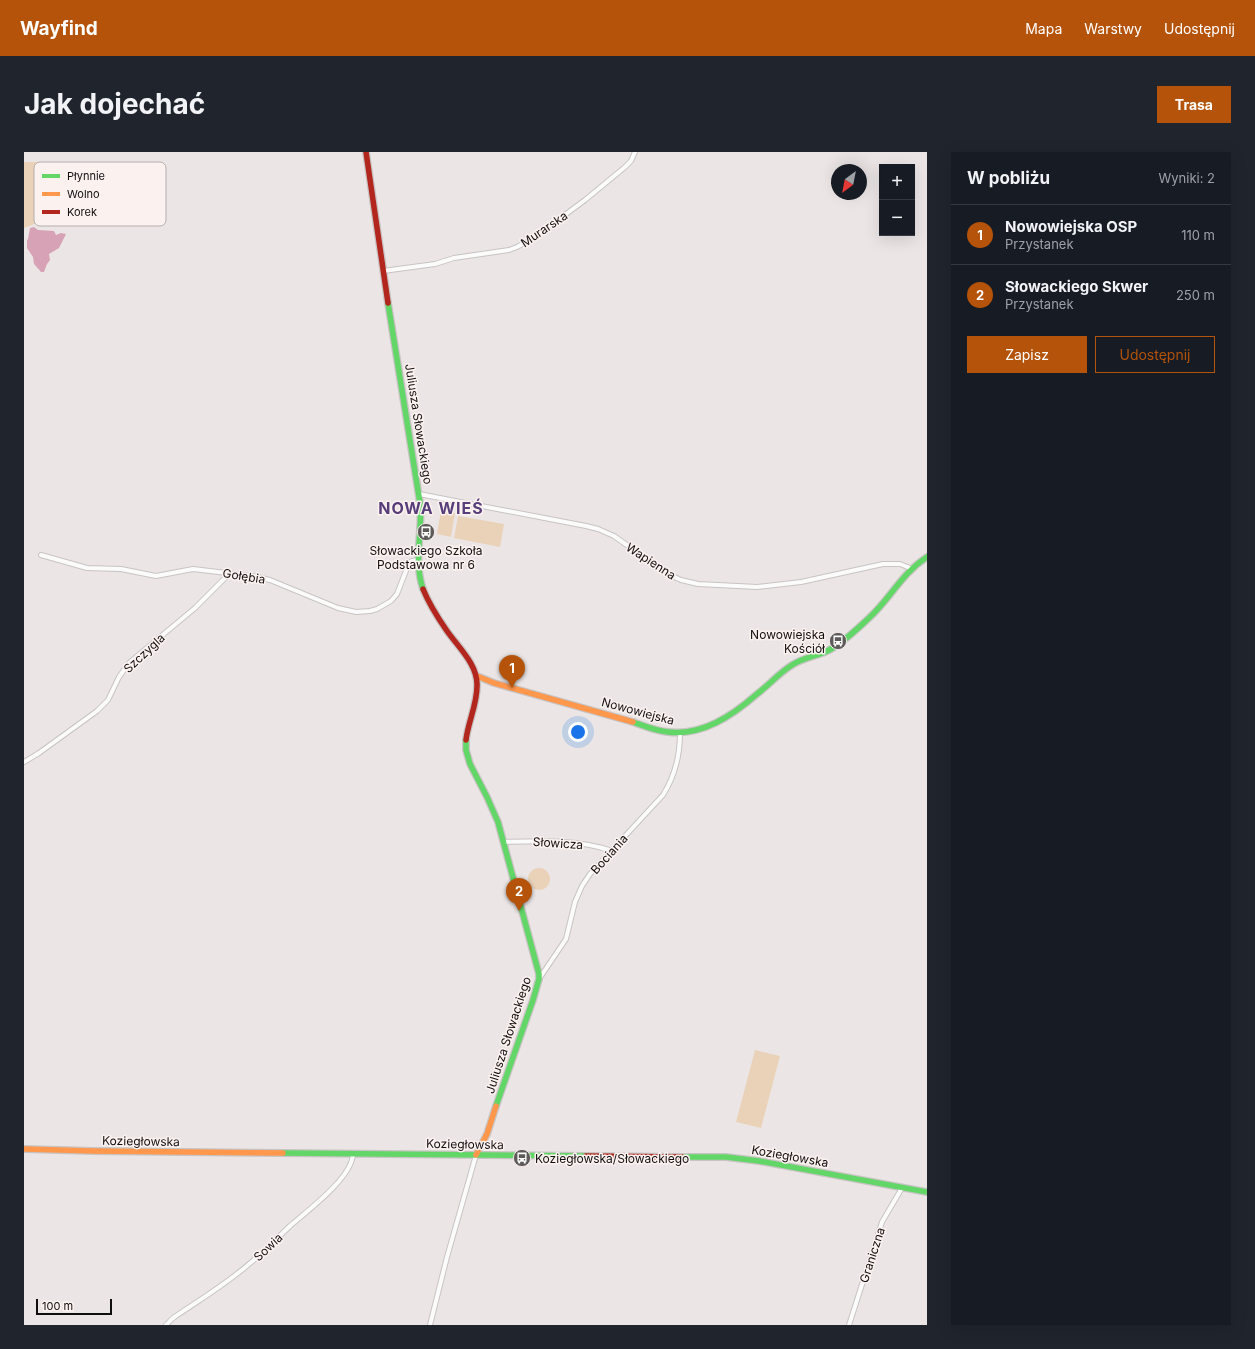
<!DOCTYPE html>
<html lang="pl">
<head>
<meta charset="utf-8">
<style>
  :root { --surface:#171b24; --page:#20242c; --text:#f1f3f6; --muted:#9ea1a6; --line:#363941; --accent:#b45309 }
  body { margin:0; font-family:Inter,sans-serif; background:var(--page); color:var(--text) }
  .controls { position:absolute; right:12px; top:12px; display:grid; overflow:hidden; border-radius:0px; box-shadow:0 4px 16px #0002 }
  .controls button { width:36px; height:36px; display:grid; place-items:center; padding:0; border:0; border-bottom:1px solid var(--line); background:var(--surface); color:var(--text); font:20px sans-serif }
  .compass { position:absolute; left:807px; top:12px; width:36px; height:36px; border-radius:50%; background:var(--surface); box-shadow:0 4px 16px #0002; rotate:212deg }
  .scale { position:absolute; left:12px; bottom:10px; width:76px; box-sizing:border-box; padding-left:4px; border:2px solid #110e0e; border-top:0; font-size:11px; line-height:14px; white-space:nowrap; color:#110e0e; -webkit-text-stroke:3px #fbf2f0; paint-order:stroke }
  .you { position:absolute; left:554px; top:580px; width:14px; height:14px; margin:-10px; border:3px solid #fff; border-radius:50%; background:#1a73e8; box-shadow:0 0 0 6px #1a73e833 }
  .badge { display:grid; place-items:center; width:26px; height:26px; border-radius:50%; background:var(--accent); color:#fff; font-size:13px; font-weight:700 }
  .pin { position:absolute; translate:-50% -33px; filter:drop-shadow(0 1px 2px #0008) }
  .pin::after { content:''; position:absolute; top:21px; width:14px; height:12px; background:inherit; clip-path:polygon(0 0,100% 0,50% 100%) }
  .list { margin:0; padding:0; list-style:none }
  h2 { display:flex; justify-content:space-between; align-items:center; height:52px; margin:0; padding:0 16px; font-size:17px }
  h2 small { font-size:13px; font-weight:400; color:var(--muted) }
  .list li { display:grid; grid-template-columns:26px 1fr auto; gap:12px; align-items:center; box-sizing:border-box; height:60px; padding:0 16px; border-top:1px solid var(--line) }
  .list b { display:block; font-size:15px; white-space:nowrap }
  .list p { margin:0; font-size:13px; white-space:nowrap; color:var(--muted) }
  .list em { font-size:13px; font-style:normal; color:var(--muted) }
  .actions { display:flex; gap:8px; padding:12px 16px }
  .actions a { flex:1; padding:9px 0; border:1px solid var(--accent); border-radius:0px; text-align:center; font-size:14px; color:var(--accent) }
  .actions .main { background:var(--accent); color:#fff }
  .map { position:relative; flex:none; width:903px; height:1173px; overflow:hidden; border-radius:0px }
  header { display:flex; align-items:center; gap:24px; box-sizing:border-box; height:56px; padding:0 20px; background:var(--accent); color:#fff }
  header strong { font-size:19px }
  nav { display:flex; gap:22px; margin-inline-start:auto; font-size:14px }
  .intro { display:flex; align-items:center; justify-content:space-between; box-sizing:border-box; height:96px; padding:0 24px }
  h1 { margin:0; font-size:28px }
  .button { padding:10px 18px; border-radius:0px; background:var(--accent); color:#fff; font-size:14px; font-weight:700 }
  main { display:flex; gap:24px; padding:0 24px }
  aside { flex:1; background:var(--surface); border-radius:0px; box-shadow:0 4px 16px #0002 }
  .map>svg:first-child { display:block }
</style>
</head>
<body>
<header>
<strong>Wayfind</strong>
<nav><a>Mapa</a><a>Warstwy</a><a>Udostępnij</a></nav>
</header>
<div class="intro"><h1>Jak dojechać</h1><a class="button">Trasa</a></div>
<main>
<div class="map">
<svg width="903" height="1173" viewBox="0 0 903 1173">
  <rect width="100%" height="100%" fill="#ebe6e5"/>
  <path fill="#ead2b8" d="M0,10H55L64,72L55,70L13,71L0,76Z
    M417,358L431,361L427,385L413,382Z
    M434,364L480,372L476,395L430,386Z
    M504 727a11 11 0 1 1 22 0a11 11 0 1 1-22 0Z
    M731,898L756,904L737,976L712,970Z"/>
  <path fill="#d7a2b5" d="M10,75L14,78L30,79L32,83L37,81L42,82L35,96L25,102L26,108L23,112L20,120H17L10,112L9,105L3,96V88L4,87L6,76Z"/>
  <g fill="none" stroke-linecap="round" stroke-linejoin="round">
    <defs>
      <path id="street" d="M359,119L411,112L430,106L485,98L493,95L511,85L561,48L601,15L607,9L611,0
        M395,342L562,374L574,377L590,384L644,422L657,428L674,432L733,435L777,430L859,412H876L886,416
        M17,403L63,416L97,417L132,424L169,417L228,424L246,428L314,456L332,460L346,459L353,457L367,449L373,442L385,411L388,409L394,408
        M0,610L15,601L73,559L84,548L95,525L105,511L171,456L206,421
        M479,690C515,689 553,687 588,699
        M515,827L542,787L551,750L558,734L566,722L639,643C651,624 656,603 656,581
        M142,1173L149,1166C171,1151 194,1137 214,1121C233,1107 249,1090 266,1074C283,1059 328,1026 329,1002
        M406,1173L423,1105L452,1003
        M825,1173L858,1070L878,1036"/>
      <path id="fast" d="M364,151L396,351C399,381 389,407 399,437
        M609,570C620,574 632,579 644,580C678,584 708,564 733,542C745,533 755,521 768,513C780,505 795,504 807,497C821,489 833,477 845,466C866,447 878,421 903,405
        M442,588V598L446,612L463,645L474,670L515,822V827L509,848L472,954
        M259,1001L562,1004
        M658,1005H702L735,1009L903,1040"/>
      <path id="slow" d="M453,524L470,531L609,570
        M0,997L70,999L259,1001
        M452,1003L463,982L472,954"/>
      <path id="jam" d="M342,0L364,151
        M399,437C405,452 414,466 423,479C435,496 454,513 453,534C453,553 444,570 442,588
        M562,1004L658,1005"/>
    </defs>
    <use href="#street" stroke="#c8c4c3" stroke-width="6"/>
    <use href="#fast" stroke="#c8c4c3" stroke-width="8"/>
    <use href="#slow" stroke="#c8c4c3" stroke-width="8"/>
    <use href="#jam" stroke="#c8c4c3" stroke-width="8"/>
    <use href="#street" stroke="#fcfbfb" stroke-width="4"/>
    <use href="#fast" stroke="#63d668" stroke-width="5.5"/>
    <use href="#slow" stroke="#ff974d" stroke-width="5.5"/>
    <use href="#jam" stroke="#b3261e" stroke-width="5.5"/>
  </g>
  <defs>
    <symbol id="bus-disc" viewBox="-11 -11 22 22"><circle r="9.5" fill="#5d5a59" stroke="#fbf2f0"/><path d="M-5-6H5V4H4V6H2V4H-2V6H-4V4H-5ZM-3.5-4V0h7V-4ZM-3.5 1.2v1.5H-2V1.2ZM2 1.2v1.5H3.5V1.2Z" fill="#fff"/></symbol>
  </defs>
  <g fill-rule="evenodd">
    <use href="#bus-disc" x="392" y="370" width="20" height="20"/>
    <use href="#bus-disc" x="804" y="479" width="20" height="20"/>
    <use href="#bus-disc" x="488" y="996" width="20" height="20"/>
  </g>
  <g text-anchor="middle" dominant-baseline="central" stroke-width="3" stroke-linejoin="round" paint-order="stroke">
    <g font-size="12" fill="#110e0e" stroke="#fbf2f0">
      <text transform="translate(520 77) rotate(-34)">Murarska</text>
      <text transform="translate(395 272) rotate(81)">Juliusza Słowackiego</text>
      <text transform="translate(627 409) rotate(33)">Wapienna</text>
      <text transform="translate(220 424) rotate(9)">Gołębia</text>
      <text transform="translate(120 501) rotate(-43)">Szczygla</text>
      <text transform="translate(614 559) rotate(15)">Nowowiejska</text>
      <text transform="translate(534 691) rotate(4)">Słowicza</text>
      <text transform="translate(585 702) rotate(-48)">Bociania</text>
      <text transform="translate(484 883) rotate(-72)">Juliusza Słowackiego</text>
      <text transform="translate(117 989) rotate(1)">Koziegłowska</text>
      <text transform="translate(441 992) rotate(1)">Koziegłowska</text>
      <text transform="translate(766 1004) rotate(10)">Koziegłowska</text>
      <text transform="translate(244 1095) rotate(-43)">Sowia</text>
      <text transform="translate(848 1103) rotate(-72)">Graniczna</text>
    </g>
    <g font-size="12" fill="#110e0e" stroke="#fbf2f0">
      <text x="402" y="398">Słowackiego Szkoła<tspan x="402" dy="14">Podstawowa nr 6</tspan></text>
      <text x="801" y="482" text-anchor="end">Nowowiejska<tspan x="801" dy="14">Kościół</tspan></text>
      <text x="511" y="1006" text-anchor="start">Koziegłowska/Słowackiego</text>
    </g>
    <g font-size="16" font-weight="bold" letter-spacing="1" fill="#573d79" stroke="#fbf2f0">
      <text x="407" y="356">NOWA WIEŚ</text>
    </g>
  </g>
  <rect x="10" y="10" width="132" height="64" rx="6" fill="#fbf2f0" stroke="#b5aeac" stroke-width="1"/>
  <rect x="18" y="22" width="18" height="4" fill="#63d668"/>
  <rect x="18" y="40" width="18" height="4" fill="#ff974d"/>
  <rect x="18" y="58" width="18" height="4" fill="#b3261e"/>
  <g font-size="11" fill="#110e0e">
    <text x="43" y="28">Płynnie</text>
    <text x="43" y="46">Wolno</text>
    <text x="43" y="64">Korek</text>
  </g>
</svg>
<div class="controls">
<button>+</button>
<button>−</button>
</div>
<svg class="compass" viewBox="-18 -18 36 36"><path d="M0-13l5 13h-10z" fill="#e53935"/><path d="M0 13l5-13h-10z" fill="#9ea1a6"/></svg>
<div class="scale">100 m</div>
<div class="you"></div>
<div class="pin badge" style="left:488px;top:536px">1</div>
<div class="pin badge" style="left:495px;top:759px">2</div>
</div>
<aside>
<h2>W pobliżu<small>Wyniki: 2</small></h2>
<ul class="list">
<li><span class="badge">1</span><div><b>Nowowiejska OSP</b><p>Przystanek</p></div><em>110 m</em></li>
<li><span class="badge">2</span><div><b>Słowackiego Skwer</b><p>Przystanek</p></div><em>250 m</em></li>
</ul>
<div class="actions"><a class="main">Zapisz</a><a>Udostępnij</a></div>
</aside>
</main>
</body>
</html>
